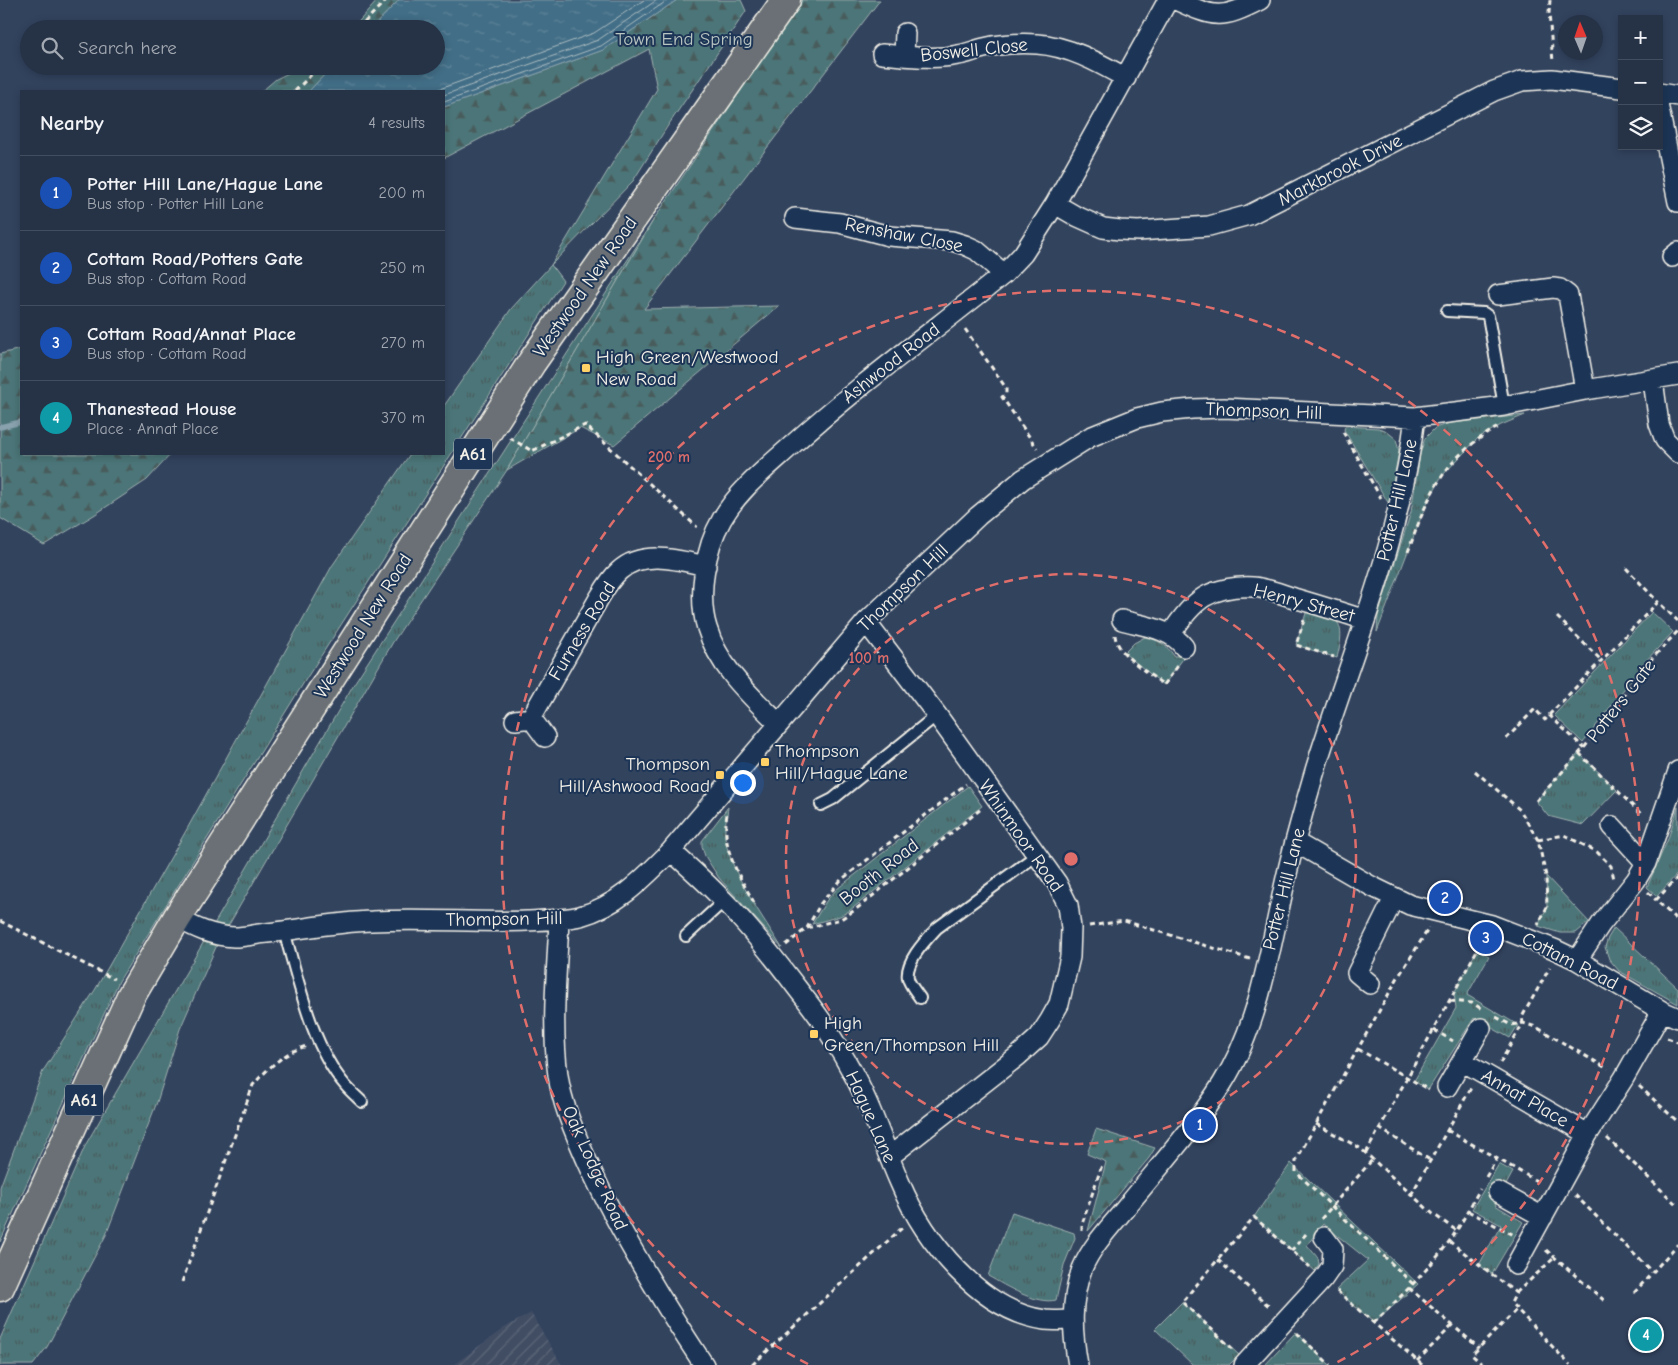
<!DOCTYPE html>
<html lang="en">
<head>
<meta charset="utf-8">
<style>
  :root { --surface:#263246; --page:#2e3a4d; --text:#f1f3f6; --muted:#a4aab3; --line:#424d5f; --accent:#ffd166 }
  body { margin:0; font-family:"Comic Neue",sans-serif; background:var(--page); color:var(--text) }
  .controls { position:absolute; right:15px; top:15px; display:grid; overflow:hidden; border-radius:0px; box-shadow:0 2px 8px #0003 }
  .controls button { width:45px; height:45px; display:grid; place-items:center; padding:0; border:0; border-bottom:1px solid var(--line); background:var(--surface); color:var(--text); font:25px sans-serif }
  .compass { position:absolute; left:1558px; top:15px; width:45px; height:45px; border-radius:50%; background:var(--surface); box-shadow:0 2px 8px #0003; rotate:358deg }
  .you { position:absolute; left:742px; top:782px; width:18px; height:18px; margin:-12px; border:4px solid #fff; border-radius:50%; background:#1a73e8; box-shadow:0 0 0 8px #1a73e833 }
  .badge { display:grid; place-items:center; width:32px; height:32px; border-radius:50%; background:var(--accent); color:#fff; font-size:16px; font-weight:700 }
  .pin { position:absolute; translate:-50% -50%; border:2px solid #fff; box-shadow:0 1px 5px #0006 }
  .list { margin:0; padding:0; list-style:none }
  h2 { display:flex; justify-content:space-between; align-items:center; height:65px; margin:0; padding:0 20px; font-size:21px }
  h2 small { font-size:16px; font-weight:400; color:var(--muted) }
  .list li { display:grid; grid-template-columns:32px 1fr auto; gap:15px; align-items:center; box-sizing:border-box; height:75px; padding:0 20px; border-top:1px solid var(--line) }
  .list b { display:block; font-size:19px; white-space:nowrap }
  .list p { margin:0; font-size:16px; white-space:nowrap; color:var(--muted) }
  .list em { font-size:16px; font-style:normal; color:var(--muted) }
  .icon { flex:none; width:28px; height:28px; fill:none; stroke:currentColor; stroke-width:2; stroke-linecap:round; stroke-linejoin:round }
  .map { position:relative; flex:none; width:1678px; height:1365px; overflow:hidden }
  .search { position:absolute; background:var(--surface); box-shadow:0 2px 8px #0003; left:20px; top:20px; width:425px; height:55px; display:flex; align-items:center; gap:12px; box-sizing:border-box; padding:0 18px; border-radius:28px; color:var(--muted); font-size:19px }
  .panel { position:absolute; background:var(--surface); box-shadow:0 2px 8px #0003; left:20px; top:90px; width:425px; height:365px; border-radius:0px }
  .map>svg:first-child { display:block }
</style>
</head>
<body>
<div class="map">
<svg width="1678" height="1365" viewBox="0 0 1678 1365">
  <defs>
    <pattern id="industrial-furrows" width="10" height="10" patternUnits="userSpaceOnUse" patternTransform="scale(1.25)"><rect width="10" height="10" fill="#414d63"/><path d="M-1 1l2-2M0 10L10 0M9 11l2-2" fill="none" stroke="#5d6779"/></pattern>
    <pattern id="grass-tufts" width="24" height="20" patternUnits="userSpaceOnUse" patternTransform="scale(1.25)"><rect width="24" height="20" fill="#4c7478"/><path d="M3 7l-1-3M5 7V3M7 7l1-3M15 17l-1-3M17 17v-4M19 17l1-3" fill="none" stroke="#4a5c5c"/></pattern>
    <pattern id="forest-firs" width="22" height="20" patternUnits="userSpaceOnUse" patternTransform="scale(1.25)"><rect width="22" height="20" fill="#4c7478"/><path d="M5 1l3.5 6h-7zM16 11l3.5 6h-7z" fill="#4a5c5c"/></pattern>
    <pattern id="water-ripples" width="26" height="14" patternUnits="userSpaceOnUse" patternTransform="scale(1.25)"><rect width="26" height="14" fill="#426e87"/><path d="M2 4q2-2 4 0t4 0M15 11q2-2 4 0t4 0" fill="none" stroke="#5e8398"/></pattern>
  </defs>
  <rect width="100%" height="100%" fill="#32435e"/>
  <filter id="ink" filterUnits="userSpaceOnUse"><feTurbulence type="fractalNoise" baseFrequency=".02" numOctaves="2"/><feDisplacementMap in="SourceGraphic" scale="10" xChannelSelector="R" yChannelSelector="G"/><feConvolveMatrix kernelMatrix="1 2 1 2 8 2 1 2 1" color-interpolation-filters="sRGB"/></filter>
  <g filter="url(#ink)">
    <path fill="url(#industrial-furrows)" d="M531,1313L562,1365H453L504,1328Z"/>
    <path fill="url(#grass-tufts)" stroke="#a0b2b0" d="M654,219L507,470L393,642L216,947L180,1029L157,1102L106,1235L47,1347L33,1365H0V1339L86,1144L355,682Z
      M551,265L563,281L306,679L119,981L0,1242V1187L43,1071L95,990L187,829L332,566L410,454H444V406L511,309Z
      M1525,415L1501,425L1478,438L1441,477L1423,512L1377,632L1378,616L1411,512L1420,454L1425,438L1435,428L1450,423Z
      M1345,426L1378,428L1385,430L1396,439L1399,451L1389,504L1344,430Z
      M1307,610C1314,612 1324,613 1331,616C1346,625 1340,644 1337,658L1296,645Z
      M1652,612L1673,632L1643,664L1583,743L1554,715Z
      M1145,637C1158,640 1166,644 1174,656H1185L1164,685L1124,653L1134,643Z
      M1579,753L1617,790L1583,825L1548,816L1536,801Z
      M968,786L982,806L849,911L840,916L812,924L827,900L837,889Z
      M728,807C727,817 724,828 725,838C731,874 763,917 782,948L719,878L705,856L702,847V841Z
      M1678,807V873L1657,896L1647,887L1668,839Z
      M1546,876L1589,922L1576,933H1560L1538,926L1547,907Z
      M1614,928L1678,988V1004L1619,971L1609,959L1605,947L1608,938Z
      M1477,950L1489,956L1467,995L1518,1025L1510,1038L1474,1018L1428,1090L1414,1081L1456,1008L1454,993Z
      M1291,1163L1418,1284L1374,1323L1336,1290L1368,1260L1323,1224L1307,1245L1318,1258L1319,1264L1315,1271L1254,1217Z
      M1499,1164L1513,1172L1495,1205L1523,1222L1492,1274L1479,1265L1501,1225L1472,1209Z
      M1012,1212L1074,1233L1075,1238L1064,1265L1056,1300C1036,1305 1006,1286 988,1276Z
      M1182,1302L1239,1355L1229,1365H1193L1155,1329Z
      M1296,1332L1330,1365H1265Z"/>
    <path fill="url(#forest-firs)" stroke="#a0b2b0" d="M378,0H399L371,29H352Z
      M677,0H741L746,11L667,127L633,181L551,265L657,89L649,49L444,158V107L603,50Z
      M802,0H880L644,309L779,306L614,445L580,428L507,470L654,219Z
      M303,66H333L309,91H262L276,79Z
      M21,349V454H171L147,480L94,515L44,545L0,518V354Z
      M1096,1129L1155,1148L1149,1158L1088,1231L1106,1162L1087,1154Z"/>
    <path fill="url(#water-ripples)" stroke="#89a2ae" d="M399,0H677L603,50L444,107V91H309L333,66H436V29H371Z"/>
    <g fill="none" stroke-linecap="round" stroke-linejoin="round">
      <path stroke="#adbdc1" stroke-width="1" d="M434,91L594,33L644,0
        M444,95L598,40L657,0
        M444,102L601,46L668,0"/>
      <path stroke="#89a2ae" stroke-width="5.5" d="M0,427L21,422"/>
      <defs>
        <path id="service" d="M1447,311L1484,313L1488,316L1504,406
          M821,805L833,799L937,715
          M284,931C299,982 311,1045 345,1085C350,1091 356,1096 362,1102
          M686,936L724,901
          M920,998C916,992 909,984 908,978C905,961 927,939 937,928L1038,854"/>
        <path id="minor" d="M1176,0C1215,18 1221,20 1260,0
          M882,54C907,56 933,60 958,55C967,54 975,50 984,48C1001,44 1020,43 1037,44C1069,46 1099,63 1126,78
          M904,56L905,33
          M1659,93L1678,96
          M1659,109L1678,202
          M1055,204L1074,215L1103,228L1120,230L1138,231L1209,226L1249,215L1494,91L1522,81L1552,79L1622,88
          M795,218L840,223L889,236L952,241L965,245L976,250L1004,274
          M1672,257L1678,252
          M1498,295L1553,288L1560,289L1568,295L1585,390
          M1653,380L1659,424L1665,440L1678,453
          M1122,620C1143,626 1170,628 1184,647
          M866,622L937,715L1057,883L1068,905L1071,928L1070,957L1059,1004L1050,1020L1039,1037L1018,1056L889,1157
          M1171,634C1180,620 1190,606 1204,597C1218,589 1237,586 1253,587C1267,588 1281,594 1294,598C1318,605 1341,612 1365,620
          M531,718L598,600C604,590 610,579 619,571C642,549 679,560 706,566
          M515,720L531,718L545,737
          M779,724C751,696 719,668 707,628C697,596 705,548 722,519C739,489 768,467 792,445C860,384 933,331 1004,274L1023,254L1055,204L1168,0
          M1612,826L1646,863
          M1295,842L1371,886L1410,905L1492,925L1554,949L1577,960L1662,1011L1678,1018
          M671,851C689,867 707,883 723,900C749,926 772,955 794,984C803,996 813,1008 821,1020C838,1047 855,1074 867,1102C879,1129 888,1156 900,1183C924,1240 980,1311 1045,1320C1054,1321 1063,1320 1072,1320
          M177,918C195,928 212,936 234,937C245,937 256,934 267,933C302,929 337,922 372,921C424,918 476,923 527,921C545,920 563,920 580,916C618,906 644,878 671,851L866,622L978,516L1023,479L1090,437L1137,418L1162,412L1192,409L1224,408L1415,417L1504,406L1585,390L1678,375
          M559,920C557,971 551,1024 558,1075C562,1105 575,1133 587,1161C619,1232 661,1300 704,1365
          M1577,960L1601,924L1636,880L1646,863L1678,771
          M1370,984L1357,973L1394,898
          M1462,1061L1588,1134
          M1447,1087L1481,1028
          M1498,1192L1543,1217
          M1516,1265L1588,1134L1624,1078L1662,1011
          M1078,1365C1072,1331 1070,1302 1082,1269C1091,1247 1109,1228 1124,1210C1157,1169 1194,1128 1222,1084C1267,1013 1273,918 1296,838C1305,805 1314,771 1325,739C1360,633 1402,528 1415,417
          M1244,1365L1323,1279L1332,1266L1333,1249L1324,1237"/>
        <path id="trunk" d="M0,1287L131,996L177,918L532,362L786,0"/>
      </defs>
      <use href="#service" stroke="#f4f1e8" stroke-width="14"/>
      <use href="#minor" stroke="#f4f1e8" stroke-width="22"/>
      <use href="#trunk" stroke="#f4f1e8" stroke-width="31"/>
      <path stroke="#f4f1e8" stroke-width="3" stroke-dasharray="5 4" stroke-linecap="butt" d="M1550,0L1549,13L1553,62
        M358,29L386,0
        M295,91L320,66
        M965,329L1006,388V394L1002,397L1037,448
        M1343,432L1381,498
        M510,438L532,451L585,425L697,527
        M1408,552C1417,527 1426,500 1441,478C1455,456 1476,439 1498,427
        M1626,568L1658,602
        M1557,617L1601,660
        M1304,620L1296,645L1334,657
        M1115,635C1116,654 1150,674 1164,685L1180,663
        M1549,715L1658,602L1678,621
        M1506,739L1535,709L1545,720L1549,715L1584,748
        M1579,753L1643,816
        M1475,771L1520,810L1538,840L1546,876L1547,907L1538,925
        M1536,801L1584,748L1647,664L1678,631
        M727,814C721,851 739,875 756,906
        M1538,840L1564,835L1597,852L1611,866L1614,879
        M1678,877L1656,900L1678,921
        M1648,892L1656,900
        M0,921L114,979
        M1089,926L1124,921L1250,959
        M807,928L821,903L841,880L966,784
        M786,945L807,928L841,919L855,910L981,809
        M1450,1001L1472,1003L1482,1009
        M1496,1017L1511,1025L1523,1023L1536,1027L1608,1069
        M1434,1030L1453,1041
        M1667,1038L1678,1042
        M1358,1049L1429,1090
        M1500,1063L1523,1023L1522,1017L1550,967
        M1639,1086L1678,1122
        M1316,1124L1360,1148L1433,1214L1457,1231
        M1379,1128L1430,1160
        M1447,1130L1540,1183
        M1607,1138L1678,1206
        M1366,1153L1482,941
        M1486,1177L1497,1158
        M1411,1195L1472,1086
        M1575,1195L1652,1272
        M1468,1211L1514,1235
        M1321,1219L1373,1159
        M1082,1231V1224L1102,1165
        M1449,1241L1516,1293L1511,1303L1570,1365
        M1546,1250L1607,1303
        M1291,1251L1306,1234
        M1218,1260L1271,1308
        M182,1282L253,1085C267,1069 286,1051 307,1046
        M1413,1284L1296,1172V1161L1316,1124L1397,979L1429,928
        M1409,1288L1479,1348
        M1337,1291L1422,1365
        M1516,1293L1554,1258
        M1634,1293L1678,1244
        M1374,1323C1401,1296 1436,1263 1457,1230C1465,1217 1472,1203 1480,1189
        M1297,1333L1330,1365
        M1233,1349L1182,1302L1254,1217L1310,1267
        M1417,1361L1453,1325
        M752,1365L902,1228
        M1483,1365L1472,1355L1516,1310"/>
      <use href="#service" stroke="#1d3557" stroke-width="10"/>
      <use href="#minor" stroke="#1d3557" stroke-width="19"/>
      <use href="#trunk" stroke="#6b7074" stroke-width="28"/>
    </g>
  </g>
  <g fill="none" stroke="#e06e6b" stroke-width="2.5" stroke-dasharray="9 6">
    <circle cx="1071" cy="859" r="285"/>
    <path d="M808 1364A569 569 0 1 1 1334 1364"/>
  </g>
  <g fill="#ffd166" stroke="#1d3557" stroke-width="2">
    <rect x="581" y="363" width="10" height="10" rx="2.5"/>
    <rect x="760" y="757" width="10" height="10" rx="2.5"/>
    <rect x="715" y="770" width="10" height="10" rx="2.5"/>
    <rect x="809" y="1029" width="10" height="10" rx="2.5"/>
  </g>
  <g text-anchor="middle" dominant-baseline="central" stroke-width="4" stroke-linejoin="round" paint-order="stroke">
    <g fill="#1d3557" stroke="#b4b9bc" stroke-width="1">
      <rect x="454" y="438.5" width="38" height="31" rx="4"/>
      <rect x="65" y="1084.5" width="38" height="31" rx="4"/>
    </g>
    <g font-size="18" font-weight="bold" fill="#f4f1e8">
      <text x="473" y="454">A61</text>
      <text x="84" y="1100">A61</text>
    </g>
    <g font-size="19" fill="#b9c5c1" stroke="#1d3557">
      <text x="684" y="39">Town End Spring</text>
    </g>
    <g font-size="19" fill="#f4f1e8" stroke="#1d3557">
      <text transform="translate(974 50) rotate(-6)">Boswell Close</text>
      <text transform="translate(1340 170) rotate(-27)">Markbrook Drive</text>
      <text transform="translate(904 235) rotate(11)">Renshaw Close</text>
      <text transform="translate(585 287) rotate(-55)">Westwood New Road</text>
      <text transform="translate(891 363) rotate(-38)">Ashwood Road</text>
      <text transform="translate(1264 411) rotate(2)">Thompson Hill</text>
      <text transform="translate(1397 500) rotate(-77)">Potter Hill Lane</text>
      <text transform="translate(903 588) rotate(-44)">Thompson Hill</text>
      <text transform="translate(1304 603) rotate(15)">Henry Street</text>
      <text transform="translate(363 626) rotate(-58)">Westwood New Road</text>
      <text transform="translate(582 631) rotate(-59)">Furness Road</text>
      <text transform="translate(1621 701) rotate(-52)">Potters Gate</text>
      <text transform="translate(1021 836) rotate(55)">Whinmoor Road</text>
      <text transform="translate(879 872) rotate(-38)">Booth Road</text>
      <text transform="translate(1284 889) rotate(-76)">Potter Hill Lane</text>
      <text transform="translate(504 919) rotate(-1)">Thompson Hill</text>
      <text transform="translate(1570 961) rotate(27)">Cottam Road</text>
      <text transform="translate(1525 1098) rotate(30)">Annat Place</text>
      <text transform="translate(871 1117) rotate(66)">Hague Lane</text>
      <text transform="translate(595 1168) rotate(66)">Oak Lodge Road</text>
    </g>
    <g font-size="19" fill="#f4f1e8" stroke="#1d3557" text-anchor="start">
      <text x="596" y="357">High Green/Westwood<tspan x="596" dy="22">New Road</tspan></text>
      <text x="775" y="751">Thompson<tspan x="775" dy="22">Hill/Hague Lane</tspan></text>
      <text x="710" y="764" text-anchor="end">Thompson<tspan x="710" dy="22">Hill/Ashwood Road</tspan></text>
      <text x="824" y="1023">High<tspan x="824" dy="22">Green/Thompson Hill</tspan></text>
    </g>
  </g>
  <circle cx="1071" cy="859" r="8" fill="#e06e6b" stroke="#1d3557" stroke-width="2.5"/>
  <g font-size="15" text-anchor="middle" font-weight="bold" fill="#e06e6b" stroke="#1d3557" stroke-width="4" stroke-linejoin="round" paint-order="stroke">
    <text x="669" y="462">200 m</text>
    <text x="869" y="663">100 m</text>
  </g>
</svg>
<div class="controls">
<button>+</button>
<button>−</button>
<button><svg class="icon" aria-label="layers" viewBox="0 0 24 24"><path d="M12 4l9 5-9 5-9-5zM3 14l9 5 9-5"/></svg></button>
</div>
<svg class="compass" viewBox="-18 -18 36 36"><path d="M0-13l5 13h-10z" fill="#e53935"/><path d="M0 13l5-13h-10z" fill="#a4aab3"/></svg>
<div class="you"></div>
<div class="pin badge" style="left:1200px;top:1125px;background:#1a4fb4">1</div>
<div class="pin badge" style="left:1445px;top:898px;background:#1a4fb4">2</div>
<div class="pin badge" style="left:1486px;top:938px;background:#1a4fb4">3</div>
<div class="pin badge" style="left:1646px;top:1335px;background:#0f9aa8">4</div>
<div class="search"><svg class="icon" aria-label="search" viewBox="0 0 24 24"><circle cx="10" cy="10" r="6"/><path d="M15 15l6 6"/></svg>Search here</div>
<section class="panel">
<h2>Nearby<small>4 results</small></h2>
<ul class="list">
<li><span class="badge" style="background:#1a4fb4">1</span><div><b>Potter Hill Lane/Hague Lane</b><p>Bus stop · Potter Hill Lane</p></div><em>200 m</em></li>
<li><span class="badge" style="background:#1a4fb4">2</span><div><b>Cottam Road/Potters Gate</b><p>Bus stop · Cottam Road</p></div><em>250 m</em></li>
<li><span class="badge" style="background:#1a4fb4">3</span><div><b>Cottam Road/Annat Place</b><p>Bus stop · Cottam Road</p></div><em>270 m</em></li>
<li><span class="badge" style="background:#0f9aa8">4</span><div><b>Thanestead House</b><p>Place · Annat Place</p></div><em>370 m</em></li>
</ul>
</section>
</div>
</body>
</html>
